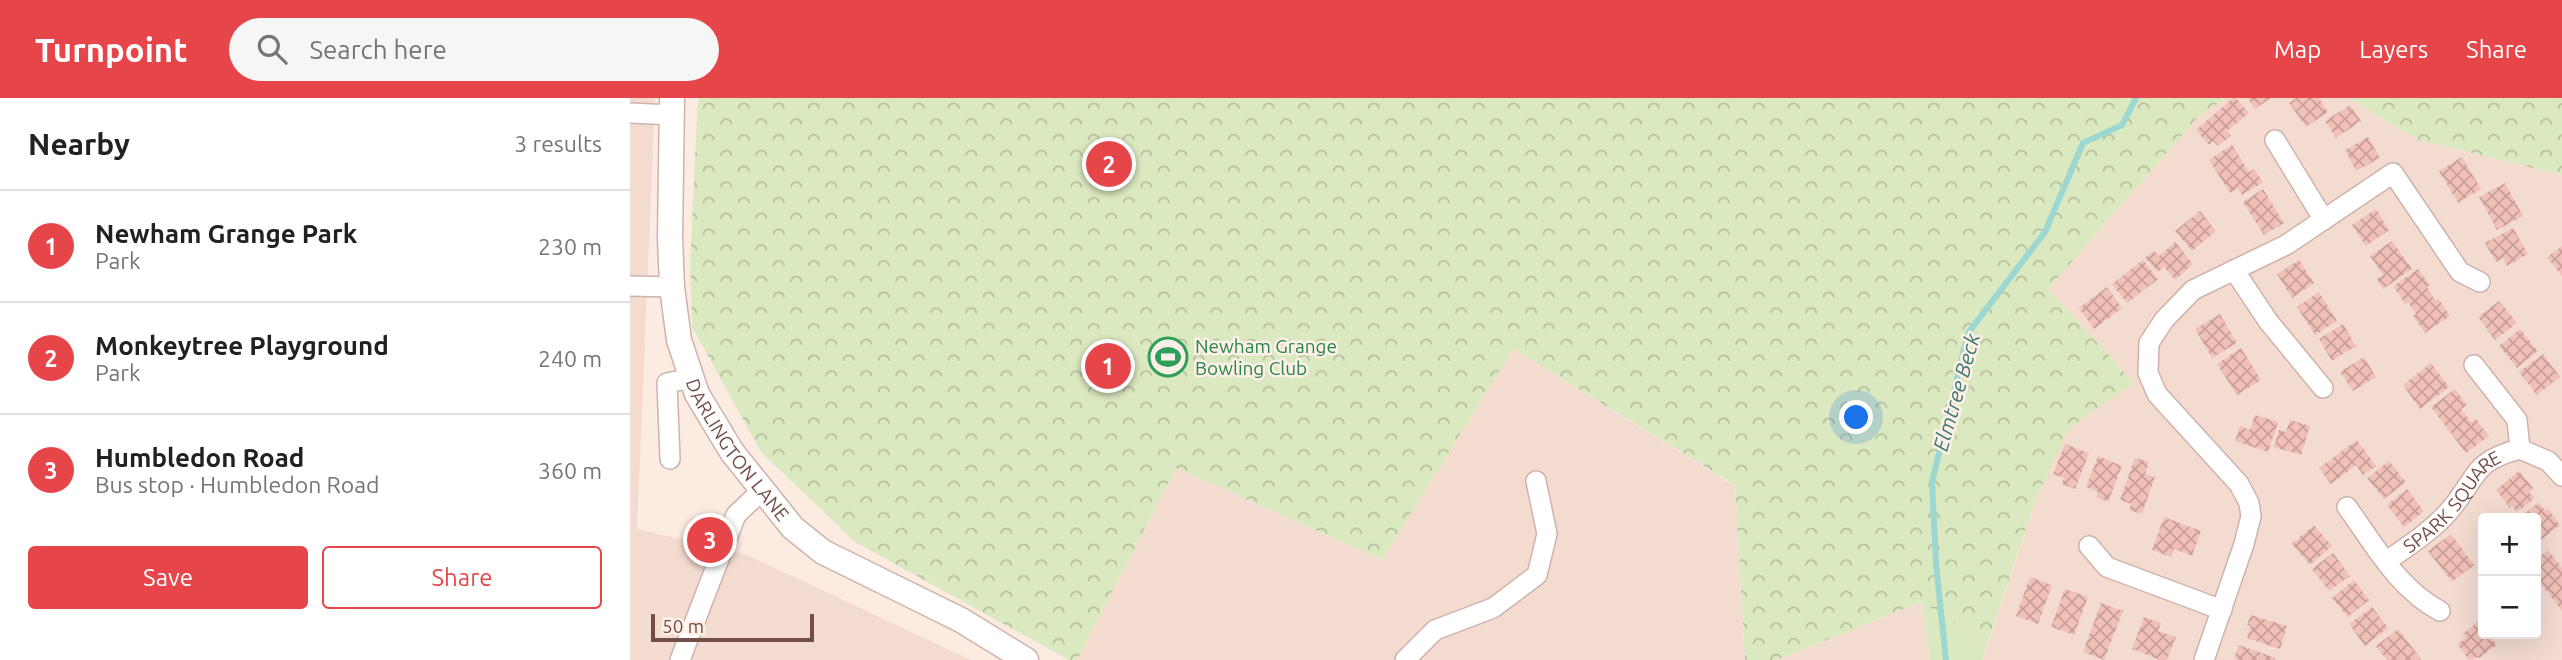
<!DOCTYPE html>
<html lang="en">
<head>
<meta charset="utf-8">
<style>
  :root { --surface:#fff; --page:#f6f6f6; --text:#202124; --muted:#757577; --line:#e0e0e0; --accent:#e6464a }
  body { margin:0; font-family:Ubuntu,sans-serif; background:var(--page); color:var(--text) }
  .controls { position:absolute; right:21px; bottom:21px; display:grid; overflow:hidden; border-radius:7px; box-shadow:0 7px 28px #0002 }
  .controls button { width:63px; height:63px; display:grid; place-items:center; padding:0; border:0; border-bottom:2px solid var(--line); background:var(--surface); color:var(--text); font:35px sans-serif }
  .scale { position:absolute; left:21px; bottom:18px; width:163px; box-sizing:border-box; padding-left:7px; border:4px solid #734d48; border-top:0; font-size:19px; line-height:24px; white-space:nowrap; color:#734d48; -webkit-text-stroke:5px #fff0e7; paint-order:stroke }
  .you { position:absolute; left:1227px; top:320px; width:24px; height:24px; margin:-18px; border:5px solid #fff; border-radius:50%; background:#1a73e8; box-shadow:0 0 0 10px #1a73e833 }
  .badge { display:grid; place-items:center; width:46px; height:46px; border-radius:50%; background:var(--accent); color:#fff; font-size:23px; font-weight:700 }
  .pin { position:absolute; translate:-50% -50%; border:4px solid #fff; box-shadow:0 2px 7px #0006 }
  .list { margin:0; padding:0; list-style:none }
  h2 { display:flex; justify-content:space-between; align-items:center; height:91px; margin:0; padding:0 28px; font-size:30px }
  h2 small { font-size:23px; font-weight:400; color:var(--muted) }
  .list li { display:grid; grid-template-columns:46px 1fr auto; gap:21px; align-items:center; box-sizing:border-box; height:112px; padding:0 28px; border-top:2px solid var(--line) }
  .list b { display:block; font-size:26px; white-space:nowrap }
  .list p { margin:0; font-size:23px; white-space:nowrap; color:var(--muted) }
  .list em { font-size:23px; font-style:normal; color:var(--muted) }
  .actions { display:flex; gap:14px; padding:21px 28px }
  .actions a { flex:1; padding:16px 0; border:2px solid var(--accent); border-radius:7px; text-align:center; font-size:24px; color:var(--accent) }
  .actions .main { background:var(--accent); color:#fff }
  .icon { flex:none; width:38px; height:38px; fill:none; stroke:currentColor; stroke-width:2; stroke-linecap:round; stroke-linejoin:round }
  .map { position:relative; flex:none; width:1932px; height:562px; overflow:hidden }
  header { display:flex; align-items:center; gap:42px; box-sizing:border-box; height:98px; padding:0 35px; background:var(--accent); color:#fff }
  header strong { font-size:33px }
  nav { display:flex; gap:38px; margin-inline-start:auto; font-size:24px }
  .search { width:490px; height:63px; background:var(--page); display:flex; align-items:center; gap:18px; box-sizing:border-box; padding:0 24px; border-radius:38px; color:var(--muted); font-size:26px }
  main { display:flex }
  aside { flex:1; background:var(--surface) }
  .map>svg:first-child { display:block }
</style>
</head>
<body>
<header>
<strong>Turnpoint</strong>
<div class="search"><svg class="icon" aria-label="search" viewBox="0 0 24 24"><circle cx="10" cy="10" r="6"/><path d="M15 15l6 6"/></svg>Search here</div>
<nav><a>Map</a><a>Layers</a><a>Share</a></nav>
</header>
<main>
<aside>
<h2>Nearby<small>3 results</small></h2>
<ul class="list">
<li><span class="badge">1</span><div><b>Newham Grange Park</b><p>Park</p></div><em>230 m</em></li>
<li><span class="badge">2</span><div><b>Monkeytree Playground</b><p>Park</p></div><em>240 m</em></li>
<li><span class="badge">3</span><div><b>Humbledon Road</b><p>Bus stop · Humbledon Road</p></div><em>360 m</em></li>
</ul>
<div class="actions"><a class="main">Save</a><a>Share</a></div>
</aside>
<div class="map">
<svg width="1932" height="562" viewBox="0 0 1932 562">
  <defs>
    <pattern id="forest-crowns" width="20" height="18" patternUnits="userSpaceOnUse" patternTransform="scale(1.75)"><rect width="20" height="18" fill="#dbe9c0"/><path d="M2 6a3 3 0 1 1 6 0M12 15a3 3 0 1 1 6 0" fill="none" stroke="#b6bf9e"/></pattern>
    <pattern id="building-cross-hatch" width="8" height="8" patternUnits="userSpaceOnUse" patternTransform="scale(1.75)"><rect width="8" height="8" fill="#f1c1b9"/><path d="M0 0l8 8M0 8l8-8" fill="none" stroke="#c89f98"/></pattern>
  </defs>
  <rect width="100%" height="100%" fill="#fcebe1"/>
  <path fill="#f4dbd0" fill-rule="evenodd" d="M0,0H25L7,431L117,457L341,562H0Z
    M1595,0H1718L1788,42L1932,77V562H1353L1406,401L1439,329L1504,285L1418,191L1567,20ZM1853,420H1906V536H1853Z
    M883,251L1105,388L1115,562H447L546,370L752,462Z
    M1292,504L1300,562H1146Z"/>
  <path fill="#dbe9c0" d="M1292,504L1357,547L1353,562H1300Z"/>
  <path fill="url(#forest-crowns)" d="M68,0H1595L1567,20L1418,191L1504,285L1439,330L1406,401L1357,547L1291,504L1146,562H1115L1105,387L883,251L752,462L546,370L447,562H439L225,444L131,354L62,229L60,165Z
    M1718,0H1932V77L1788,42Z"/>
  <g fill="none" stroke-linecap="round" stroke-linejoin="round">
    <path stroke="#9cd7d2" stroke-width="6" d="M1316,562L1306,466L1302,384L1338,235L1415,134L1453,45L1492,27L1506,0"/>
  </g>
  <path fill="url(#building-cross-hatch)" d="M1603,0H1606L1619,15L1597,33L1601,37L1588,48L1583,43L1579,47L1566,32Z
    M1618,0H1641L1625,11Z
    M1666,0H1689L1698,14L1676,29L1659,5Z
    M1720,7L1731,23L1706,40L1695,23Z
    M1738,39L1750,60L1726,73L1715,52Z
    M1602,47L1619,74L1624,71L1633,84L1612,97L1608,90L1600,95L1579,62Z
    M1832,59L1851,91L1828,105L1809,73Z
    M1875,85L1893,118L1867,132L1849,99Z
    M1633,91L1654,125L1634,137L1613,104Z
    M1746,111L1759,132L1736,148L1722,127Z
    M1570,113L1586,133L1562,153L1545,133Z
    M1883,130L1898,156L1877,168L1873,160L1866,164L1855,145Z
    M1762,143L1782,171L1753,191L1747,181L1753,177L1740,158Z
    M1545,144L1563,166L1545,182L1534,169L1528,174L1515,160L1524,153L1529,158Z
    M1932,148V178L1917,159Z
    M1513,162L1528,181L1497,205L1482,186Z
    M1669,162L1684,185L1662,200L1647,176Z
    M1788,171L1800,187L1797,189L1805,202L1808,200L1820,218L1795,235L1783,218L1786,216L1778,204L1775,206L1763,188Z
    M1477,189L1492,210L1464,231L1449,210Z
    M1689,194L1707,223L1685,237L1667,209Z
    M1869,203L1887,225L1865,242L1848,219Z
    M1590,216L1607,245L1582,260L1565,231Z
    M1713,226L1726,248L1702,263L1689,241Z
    M1890,231L1908,253L1887,270L1869,248Z
    M1611,250L1631,282L1607,297L1587,266Z
    M1913,256L1930,279L1907,297L1889,274Z
    M1734,259L1746,279L1723,293L1710,274Z
    M1801,265L1819,289L1790,311L1773,287Z
    M1825,291L1837,307L1831,311L1841,324L1846,321L1859,338L1836,355L1801,309Z
    M1625,317L1648,324L1638,354L1605,343L1610,328L1620,332Z
    M1660,322L1680,328L1671,357L1644,349L1649,332L1656,334Z
    M1727,342L1746,368L1733,377L1726,367L1701,386L1689,370Z
    M1435,346L1459,355L1445,391L1432,386L1434,380L1423,376Z
    M1468,358L1492,368L1478,404L1466,399L1468,394L1456,389Z
    M1505,360L1519,364L1515,376L1525,379L1512,416L1499,412L1501,406L1490,402Z
    M1759,363L1776,384L1754,401L1737,380Z
    M1889,373L1903,390L1899,394L1905,400L1887,414L1882,408L1880,410L1866,392Z
    M1777,391L1794,413L1774,429L1757,407Z
    M1909,404L1915,413L1918,411L1930,427L1906,446V420H1889Z
    M1534,419L1571,433L1562,458L1544,451L1541,459L1522,452Z
    M1684,427L1702,448L1680,467L1662,446Z
    M1821,436L1844,467L1822,484L1798,453Z
    M1918,452L1932,470V513L1906,480V462Z
    M1703,455L1720,478L1699,493L1682,471Z
    M1400,479L1422,487L1408,526L1386,518Z
    M1724,482L1739,502L1718,519L1702,500Z
    M1435,491L1458,499L1444,537L1421,529Z
    M1471,505L1493,513L1474,562L1453,554Z
    M1742,509L1758,530L1735,548L1719,526Z
    M1621,517L1657,528L1650,551L1617,540L1621,528L1617,527Z
    M1514,519L1531,525L1528,533L1546,539L1537,562H1530L1502,551Z
    M1849,523L1853,529V536H1858L1867,547L1849,560L1848,559L1839,562L1827,546L1836,540L1832,536Z
    M1768,531L1791,561L1789,562H1757L1746,548Z
    M1609,547L1646,560L1645,562H1610L1604,560Z"/>
  <g fill="none" stroke-linecap="round" stroke-linejoin="round">
    <defs>
      <g id="minor">
        <path d="M0,15L42,17"/>
        <path d="M1645,42L1694,122"/>
        <path d="M1604,172L1638,223L1693,290"/>
        <path d="M0,188L42,189"/>
        <path d="M1844,267L1887,322L1890,351L1918,363L1932,378"/>
        <path d="M40,361L37,285L62,280"/>
        <path d="M1717,409C1744,446 1768,491 1810,513"/>
        <path d="M1459,448L1477,469L1592,512"/>
        <path id="s1" d="M1757,463C1778,448 1802,433 1820,412C1848,379 1842,363 1890,351"/>
        <path d="M50,562L106,417L131,393"/>
        <path d="M775,562L805,532L863,510L907,477L917,436L906,383"/>
        <path d="M1574,562L1614,446L1621,418L1619,405L1609,386L1527,296L1518,275L1519,245L1534,222L1563,192L1656,147L1763,75L1830,174L1850,184"/>
      </g>
      <g id="tertiary">
        <path id="s2" d="M42,0L40,140L42,189L49,242L67,296L102,354L163,430L193,454L331,522L396,562"/>
      </g>
    </defs>
    <use href="#minor" stroke="#cfb2ab" stroke-width="22"/>
    <use href="#tertiary" stroke="#cfb2ab" stroke-width="27"/>
    <use href="#minor" stroke="#fff" stroke-width="19"/>
    <use href="#tertiary" stroke="#fff" stroke-width="24"/>
  </g>
  <defs>
    <symbol id="stadium-ring" viewBox="-11 -11 22 22"><circle r="9.5" fill="#fff0e7" stroke="#2e9e5b" stroke-width="1.5"/><path d="M0-5a6.5 5 0 1 0 0 10a6.5 5 0 1 0 0-10ZM-3.5-1.8h7v3.6h-7Z" fill="#2e9e5b"/></symbol>
  </defs>
  <g fill-rule="evenodd">
    <use href="#stadium-ring" x="516" y="237" width="44" height="44"/>
  </g>
  <g text-anchor="middle" dominant-baseline="central" stroke-width="5" stroke-linejoin="round" paint-order="stroke">
    <g font-size="19" fill="#27864d" stroke="#fff0e7" text-anchor="start">
      <text x="565" y="248">Newham Grange<tspan x="565" dy="22">Bowling Club</tspan></text>
    </g>
    <g font-size="19" fill="#734d48" stroke="#fff0e7">
      <text stroke="none"><textPath href="#s2" startOffset="368">DARLINGTON LANE</textPath></text>
      <text stroke="none"><textPath href="#s1" startOffset="89">SPARK SQUARE</textPath></text>
    </g>
    <g font-size="21" font-style="italic" fill="#3c7974" stroke="#fff0e7">
      <text transform="translate(1326 294) rotate(-74)">Elmtree Beck</text>
    </g>
  </g>
</svg>
<div class="controls">
<button>+</button>
<button>−</button>
</div>
<div class="scale">50 m</div>
<div class="you"></div>
<div class="pin badge" style="left:478px;top:268px">1</div>
<div class="pin badge" style="left:479px;top:66px">2</div>
<div class="pin badge" style="left:80px;top:442px">3</div>
</div>
</main>
</body>
</html>
